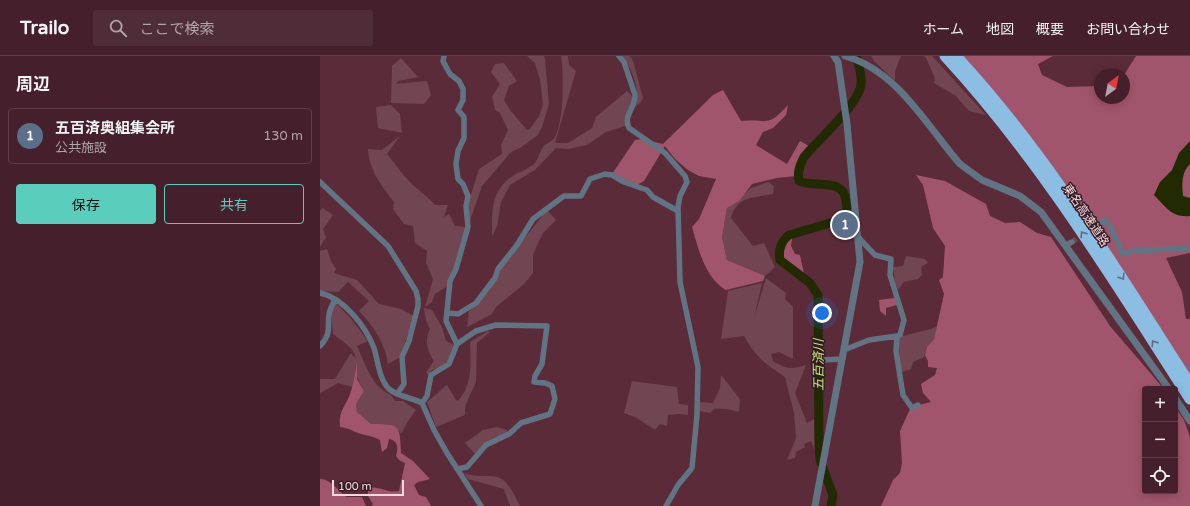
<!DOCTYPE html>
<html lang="ja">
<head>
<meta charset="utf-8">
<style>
  :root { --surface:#45202c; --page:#4f2d38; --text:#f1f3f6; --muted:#b0a3a9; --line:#5d3e48; --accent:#5acebc }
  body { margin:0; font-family:"Varela Round","Noto Sans JP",sans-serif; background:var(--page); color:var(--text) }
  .controls { position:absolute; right:12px; bottom:12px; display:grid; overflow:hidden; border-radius:4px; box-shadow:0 2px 10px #0003 }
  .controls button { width:36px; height:36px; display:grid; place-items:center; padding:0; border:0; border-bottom:1px solid var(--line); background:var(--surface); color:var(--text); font:20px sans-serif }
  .compass { position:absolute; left:774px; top:12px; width:36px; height:36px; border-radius:50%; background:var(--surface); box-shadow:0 2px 10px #0003; rotate:32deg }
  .scale { position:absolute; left:12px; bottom:10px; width:72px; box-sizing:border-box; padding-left:4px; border:2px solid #f8d8df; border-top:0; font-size:11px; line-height:14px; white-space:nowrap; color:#f8d8df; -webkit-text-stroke:3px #331c23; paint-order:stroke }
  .you { position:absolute; left:502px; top:257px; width:14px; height:14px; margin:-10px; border:3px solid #fff; border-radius:50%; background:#1a73e8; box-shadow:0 0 0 6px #1a73e833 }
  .badge { display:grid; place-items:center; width:26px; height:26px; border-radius:50%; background:var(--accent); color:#fff; font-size:13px; font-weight:700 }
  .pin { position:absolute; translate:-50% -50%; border:2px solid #fff; box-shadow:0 1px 4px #0006 }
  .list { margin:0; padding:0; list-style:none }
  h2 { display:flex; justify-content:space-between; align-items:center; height:52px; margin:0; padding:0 16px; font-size:17px }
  h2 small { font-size:13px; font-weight:400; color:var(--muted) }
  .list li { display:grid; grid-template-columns:26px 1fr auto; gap:12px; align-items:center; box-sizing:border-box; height:56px; margin:0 8px 8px; padding:0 8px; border:1px solid var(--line); border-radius:4px }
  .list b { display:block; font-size:15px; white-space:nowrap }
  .list p { margin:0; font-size:13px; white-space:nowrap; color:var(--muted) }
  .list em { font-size:13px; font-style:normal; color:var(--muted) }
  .actions { display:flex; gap:8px; padding:12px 16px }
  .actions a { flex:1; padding:9px 0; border:1px solid var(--accent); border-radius:4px; text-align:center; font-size:14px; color:var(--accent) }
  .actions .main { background:var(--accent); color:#111 }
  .icon { flex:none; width:22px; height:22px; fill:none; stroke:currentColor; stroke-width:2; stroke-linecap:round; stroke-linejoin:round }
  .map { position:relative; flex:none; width:870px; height:450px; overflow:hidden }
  header { display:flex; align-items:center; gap:24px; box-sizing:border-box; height:56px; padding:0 20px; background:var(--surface); border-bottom:1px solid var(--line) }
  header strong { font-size:19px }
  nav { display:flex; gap:22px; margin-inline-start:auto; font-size:14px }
  .search { width:280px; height:36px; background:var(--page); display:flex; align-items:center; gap:10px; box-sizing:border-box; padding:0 14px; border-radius:4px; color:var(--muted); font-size:15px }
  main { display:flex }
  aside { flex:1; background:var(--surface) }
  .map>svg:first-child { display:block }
</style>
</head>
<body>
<header>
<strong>Trailo</strong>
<div class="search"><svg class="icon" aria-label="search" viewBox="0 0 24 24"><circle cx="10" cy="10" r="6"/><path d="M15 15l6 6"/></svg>ここで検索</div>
<nav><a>ホーム</a><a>地図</a><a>概要</a><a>お問い合わせ</a></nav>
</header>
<main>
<aside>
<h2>周辺<small></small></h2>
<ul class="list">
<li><span class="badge" style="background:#5c6f8a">1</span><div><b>五百済奥組集会所</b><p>公共施設</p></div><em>130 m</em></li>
</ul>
<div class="actions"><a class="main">保存</a><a>共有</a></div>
</aside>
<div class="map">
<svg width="870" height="450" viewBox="0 0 870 450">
  <rect width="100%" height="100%" fill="#5c2b3a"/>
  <path fill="#724552" d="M207,0H224L225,3L229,48L222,71L218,79L200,92L191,96L162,130L150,165L148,148L159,113L182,98L181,89L188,74L180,57L175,54L172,41L180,28L171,16L175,8L184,7L197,25L189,30L184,44L190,54L207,74L210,73L219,60L223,49L220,24L215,7Z
    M241,0H248L249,9L256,15L235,87H248L272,72L276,61L307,35L314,42L308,69L286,76L267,89L248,93L236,92L215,114L190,129L181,146L177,170L172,181C172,158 170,136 191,121C198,116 209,113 215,107C218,103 220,95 223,91C226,87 232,86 235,81C244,64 244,20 241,0Z
    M302,0H310L313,5L323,42L320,47L311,54C313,51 317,47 317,43C318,29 311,10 302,0Z
    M551,0H581L575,15V25L554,5Z
    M603,0H612L666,59L649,55L636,40L614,27L615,22L606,2Z
    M81,2L98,21L78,25L76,28L107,25L111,39L104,48L71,47L72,10Z
    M71,49L80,58L82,77L58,72L56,51Z
    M80,80L67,98C75,107 81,117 89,125C98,135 107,139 115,149H128L124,161L129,158L135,170L147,171L139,201L126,231L115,238L112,246L105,251L113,223L106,207L107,195L95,187L93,170L84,168L73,153L74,146C61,129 49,114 48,93L62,94Z
    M448,126L454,130L453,138C433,142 417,140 411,162L433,190L444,187L455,211L445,220L407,204L402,181L407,152L431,132Z
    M3,152L13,159L3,173L6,181L0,191V155Z
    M227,154L236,164L224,176L219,185L213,199V217L204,228L176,251L172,258L147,271L149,255L159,247L180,213Z
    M7,193L11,205L16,213L14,217L37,224L59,248L81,253L94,260L80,301L68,308C65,287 54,271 39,255L49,245L28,226L18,236L0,235V195Z
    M586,200L605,203L608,207L601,211L602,219L598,223L584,226L578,234L575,226L573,211L583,210Z
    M446,222L466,237L465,243L473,251V303L459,296L451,298L453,305C465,313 472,314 486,309L475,337L487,367L494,363L496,397L491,385L484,388L485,391L476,396L475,402L467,404L476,382L474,357L465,321C444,307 437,302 424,280L401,283L408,235L442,227L434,262Z
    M14,245L32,264L48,285L37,290C46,309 51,330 71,339L75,345H83L96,354L88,365L81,378C74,366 63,368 51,368L37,356L36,348L44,335L37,321L36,312L33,331L18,327L0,337V323H15L31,297L36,303C35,292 22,285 13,278L11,259Z
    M104,252L112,254L122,271L126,285L134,289L125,310L112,314L108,319L106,316L114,305C107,294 104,285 110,273L106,264Z
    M617,270L614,283L607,291L604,301L593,306L591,313L582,316L576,295L579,281L611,273Z
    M168,275L170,276L157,287L156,326L145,350V359L116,371L107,346L127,329L136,344L138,345C153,328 151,308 150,286Z
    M401,319L420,343L419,356C410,353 403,352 394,353L390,357L379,355V346L393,347L400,332Z
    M312,325L357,331L359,348L368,349V359L359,358L348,359L347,370L340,368L335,374L317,362L304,357Z
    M177,371L187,374V377L156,399L145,387L163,374Z
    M506,414L513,434L514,450H509C512,437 505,427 506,414Z
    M144,417C153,421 161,420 171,420C187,420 194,438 200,450H190L184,433L148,423Z"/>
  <path fill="#a1556c" d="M640,0H733L718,8L722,19L747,31L780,30V42H804V19L816,0H870V197L846,202L862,236L866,263H870V318L758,145L706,76Z
    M403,34L421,65C449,62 446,73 468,49L466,59L453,72L443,76L436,89L467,108L480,85L489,90L479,106L476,120L457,122L432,128L419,145L407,152L402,181L407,204L445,220L443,225L406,234C385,222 378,192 372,171L379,163L396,123L379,120L368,114L355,103L345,90L324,125L317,129L292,118L315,84L322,83L343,88L393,39Z
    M596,119L625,125L666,148L670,160L685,167L700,166L717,177L731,181L790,270L844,333H825V435H855V351L864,364L870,381V450H561L573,424L580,417L582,407L580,375L591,351L611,346L603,337L601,328L615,319L617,312L608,311V305L605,299L607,291L614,283L624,238L619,224L623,221L625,190L613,172L603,129Z
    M468,182L472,183L471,190L475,198L480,199L484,218L475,215L462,204V194Z
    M574,242H576L577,249L566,252V260L560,255L559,244Z
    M37,306V323L44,335L36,348L37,356L51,368C80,368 80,369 81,397L93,405L110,423L98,426L94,429L99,439L106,441L111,450H52L53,448L48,440V432C59,429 69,438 79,435L85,407L79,404L76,400C78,392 79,385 69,383L67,392L62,396L60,384C51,379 47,380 38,377C31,374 28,372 20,371C18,354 27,349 31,335C34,326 35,316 37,306Z
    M0,423C10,422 19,436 27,441H42L46,450H0Z"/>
  <path fill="#212a01" d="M870,85V108C861,117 862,128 863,140L870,142V160C852,162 846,151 834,139L840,126L852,114L859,97Z"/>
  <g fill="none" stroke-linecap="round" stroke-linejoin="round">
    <path stroke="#212a01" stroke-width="9" d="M511,450L513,439L500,404L499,389L498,239L490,227L460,204C458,195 461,185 469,179L524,163C528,156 527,152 526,145C524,121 494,132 479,125C477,116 480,109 484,101C497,85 540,47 541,28C542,19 539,9 536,0"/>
    <path stroke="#734553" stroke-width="5.5" stroke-dasharray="5.5 3" stroke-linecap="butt" d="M752,186L780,167"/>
    <path stroke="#607483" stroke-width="5.5" d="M299,0L304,6L315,39C315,53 303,59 309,72L345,97L365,120L367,126L360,140L358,151L360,226L378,311L377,359L372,412L358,429L346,450
      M0,126L68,190L96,235L98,243V250L89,285L82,301L84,328L77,338
      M780,167L785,164L791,172L803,198L812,195L870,192
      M538,181L555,199L571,203L570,219L584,264L580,279L577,280L576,295L583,339L592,352L598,349
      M746,189L752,186
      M0,237C24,242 46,271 54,292C58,305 59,322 68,332C77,341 91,341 102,347L114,374L127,397L161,450
      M127,257L138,258L156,247L175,222L178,213L197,189L213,163L244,140H261L270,123L285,118L292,119L304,126L327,134L333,141L358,155
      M0,290C12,277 7,273 9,258C10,253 13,248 15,243
      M524,294L549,284L577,280
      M503,304L522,303
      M102,347L107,340L111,319L129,308L137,288L126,265L130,225L136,213L148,171L146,150L148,140L143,128L138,123L136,108L138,95L144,82V61L138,54L143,44V33L139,25L130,18L123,5L124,0
      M137,413L147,411L166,389L189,378L201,367L230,358L235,343L232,330L225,327L214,326L215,320L222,308L227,270L176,269L156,275L137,288"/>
    <path stroke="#607483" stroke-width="7" d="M525,0C578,15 606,69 640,108L662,124L700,140L721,156L849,333
      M855,342L870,365
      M495,450L540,206L527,68L518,6L514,0"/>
    <path stroke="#8cbde2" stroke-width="11" d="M625,0C721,104 794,225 870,343
      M636,0C728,99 797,215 870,328"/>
  </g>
  <defs><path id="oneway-chevron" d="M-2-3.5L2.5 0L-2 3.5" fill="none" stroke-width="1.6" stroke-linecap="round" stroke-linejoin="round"/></defs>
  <g stroke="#606c82">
    <use href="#oneway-chevron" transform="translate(763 178) rotate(-123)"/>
    <use href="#oneway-chevron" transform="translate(802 221) rotate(57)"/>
    <use href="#oneway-chevron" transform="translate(834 287) rotate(-123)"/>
  </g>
  <g text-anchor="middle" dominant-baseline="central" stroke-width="3" stroke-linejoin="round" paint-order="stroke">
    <g font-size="12" fill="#f8d8df" stroke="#331c23">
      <text transform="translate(766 159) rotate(56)">東名高速道路</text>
    </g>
    <g font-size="13" font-style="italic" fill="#c4e079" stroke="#331c23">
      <text transform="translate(499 309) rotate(-90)">五百済川</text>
    </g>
  </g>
</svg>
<div class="controls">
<button>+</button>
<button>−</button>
<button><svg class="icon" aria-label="locate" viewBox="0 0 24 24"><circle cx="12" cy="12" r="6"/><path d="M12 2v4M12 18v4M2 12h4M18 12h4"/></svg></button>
</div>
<svg class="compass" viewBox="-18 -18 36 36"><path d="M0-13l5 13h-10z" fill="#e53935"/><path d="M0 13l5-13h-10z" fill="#b0a3a9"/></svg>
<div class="scale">100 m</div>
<div class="you"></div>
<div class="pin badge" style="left:525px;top:169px;background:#5c6f8a">1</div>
</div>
</main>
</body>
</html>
